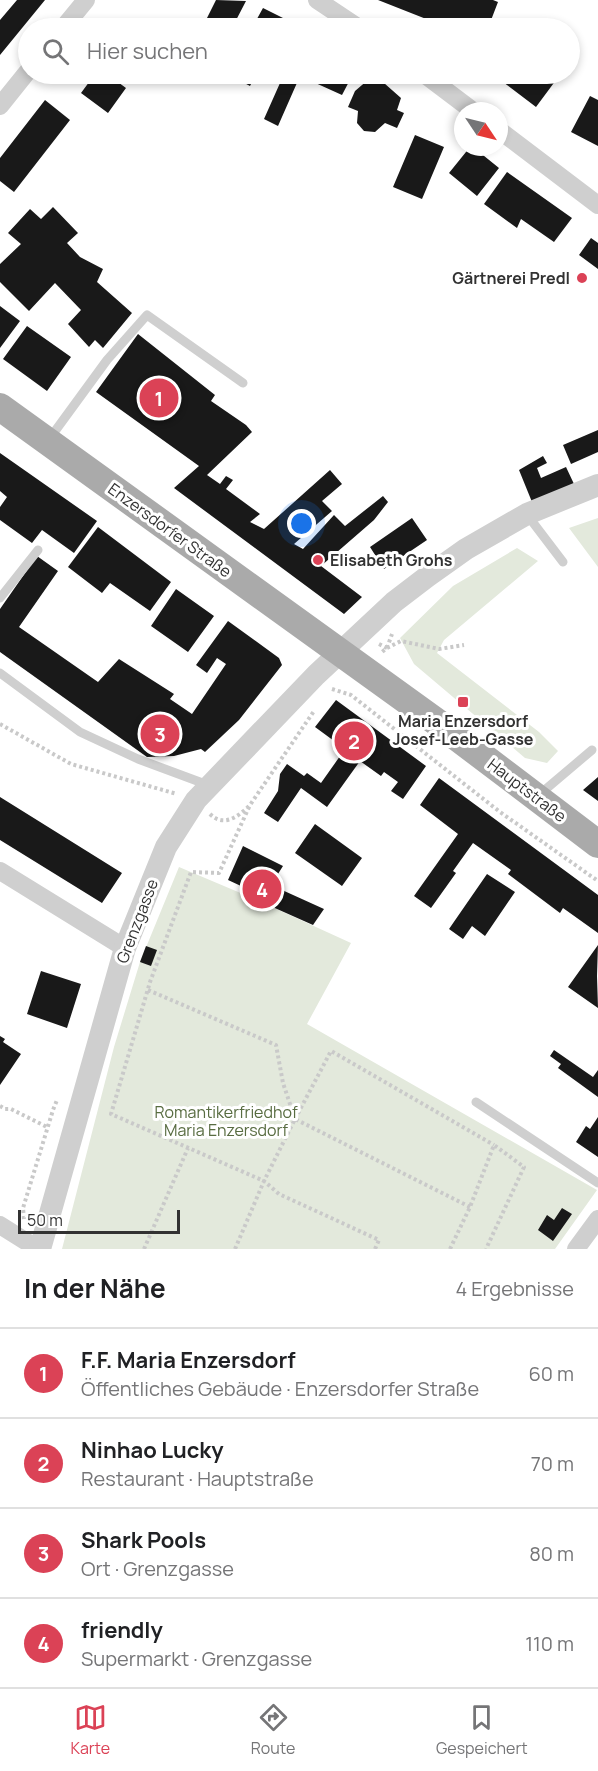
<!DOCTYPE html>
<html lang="de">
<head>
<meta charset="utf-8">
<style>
  :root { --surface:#fff; --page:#f6f6f6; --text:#202124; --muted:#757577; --line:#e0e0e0; --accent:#db4256 }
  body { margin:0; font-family:Manrope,sans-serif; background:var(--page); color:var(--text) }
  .compass { position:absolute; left:454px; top:102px; width:54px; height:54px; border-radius:50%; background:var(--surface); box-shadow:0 3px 9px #0003; rotate:125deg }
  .scale { position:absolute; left:18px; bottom:15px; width:162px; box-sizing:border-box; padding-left:6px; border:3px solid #323232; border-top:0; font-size:16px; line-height:21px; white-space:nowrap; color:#323232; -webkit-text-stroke:4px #fff; paint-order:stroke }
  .you { position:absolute; left:302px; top:524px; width:21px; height:21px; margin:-15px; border:4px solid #fff; border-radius:50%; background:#1a73e8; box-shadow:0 0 0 9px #1a73e833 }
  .badge { display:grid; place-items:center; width:39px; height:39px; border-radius:50%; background:var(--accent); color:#fff; font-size:20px; font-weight:700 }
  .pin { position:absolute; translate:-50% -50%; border:3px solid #fff; box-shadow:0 2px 6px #0006 }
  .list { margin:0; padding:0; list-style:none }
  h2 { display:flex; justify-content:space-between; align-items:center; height:78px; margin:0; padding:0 24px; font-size:26px }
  h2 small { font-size:20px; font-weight:400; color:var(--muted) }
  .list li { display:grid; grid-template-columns:39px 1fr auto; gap:18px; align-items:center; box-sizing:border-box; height:90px; padding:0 24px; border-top:2px solid var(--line) }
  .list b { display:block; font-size:22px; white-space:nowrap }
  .list p { margin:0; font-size:20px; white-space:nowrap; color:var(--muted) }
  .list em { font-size:20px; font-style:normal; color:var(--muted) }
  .icon { flex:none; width:33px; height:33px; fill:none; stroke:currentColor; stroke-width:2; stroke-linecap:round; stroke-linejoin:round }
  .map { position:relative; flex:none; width:598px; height:1249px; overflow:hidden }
  .search { position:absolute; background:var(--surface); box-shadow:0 3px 9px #0003; left:18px; right:18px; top:18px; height:66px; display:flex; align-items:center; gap:15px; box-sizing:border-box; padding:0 21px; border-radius:33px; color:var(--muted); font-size:22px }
  .sheet { height:438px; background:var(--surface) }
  nav { display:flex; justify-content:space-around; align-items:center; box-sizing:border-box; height:84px; border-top:2px solid var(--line); background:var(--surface); font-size:16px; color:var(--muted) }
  nav a { display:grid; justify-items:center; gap:3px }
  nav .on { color:var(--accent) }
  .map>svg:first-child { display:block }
</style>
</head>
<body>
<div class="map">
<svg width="598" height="1249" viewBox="0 0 598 1249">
  <rect width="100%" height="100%" fill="#fff"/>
  <path fill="#e3e9dc" d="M598,518V567L569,528Z
    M517,548L538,561L444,640L437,653L539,732L558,751L547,763L525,758L414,664L400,638L453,586Z
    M179,867L250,897L351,943L307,1024L597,1190L555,1249H62L114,1047L140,962Z"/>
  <path fill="#191919" d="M17,0H45L0,55V20Z
    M216,0L246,1L232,28H202Z
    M378,0H493L498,2L488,28H449Z
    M263,8L291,22L306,28H252Z
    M144,18L157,28H140L138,27Z
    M95,74H107L126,88L108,113L81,93Z
    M227,74H256L250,86Z
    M284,74H353L342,95L300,76L278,126L264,119Z
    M509,74H555L559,76L536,107L503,82Z
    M369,79L384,83L401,98L397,110L404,113L397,128L385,123L375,132L364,131L357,123L358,111L348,107L355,91Z
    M590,96L598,100V146L571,132Z
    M45,100L70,120L14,192L0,181V158Z
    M415,135L444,147L422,199L393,187Z
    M470,147H473L499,168L477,196L449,173Z
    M507,172L572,218L554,242L521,219L517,228L484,204Z
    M53,207L78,233L67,243L80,257L103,269L97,282L132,313L103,348L95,340L89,347L68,324L81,310L55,283L29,311L0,282V264L21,244L8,233L30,209L41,219Z
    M591,238L598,243V269L579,255Z
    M0,306L20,321L0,348Z
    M27,326L71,357L47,391L3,359Z
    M138,334L215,395L211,401L246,425L252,432L207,475L220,484L226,476L233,480L226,489L260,514L250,522L264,529L330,470L342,484L322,501L332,511L294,544L303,549L334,515L345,526L383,496L388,502L374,520L321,566L362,597L344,614L174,488L199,466L96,392Z
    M598,430V452L571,464L563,445Z
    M0,453L97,521L74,553L42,530L32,543L0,520V507L7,497L0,491Z
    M543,456L547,463L537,468L541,478L566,467L574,484L532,502L519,470Z
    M412,518L427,540L384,569L370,547Z
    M98,527L171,582L150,611L110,583L102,593L68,567Z
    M37,556L58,571L19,627L98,682L119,659L174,694L170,699L192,714L226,664L217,658L207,673L196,665L228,621L279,658L282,665L239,720L205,752L201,749L174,756L147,757L0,652V609Z
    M176,589L214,616L188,652L151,626Z
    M336,700L426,766L403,799L391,791L398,782L384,772L381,776L360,761L327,807L301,788L278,822L264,813L278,791L280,774L287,764L304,776L307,773L321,783L345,749L315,727Z
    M598,777V801L583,790Z
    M439,778L598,895V933L563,908L560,913L508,874L511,870L473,843L453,871L456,873L431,908L414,896L458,834L420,805Z
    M0,797L122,873L102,903L0,840Z
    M315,824L362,858L342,886L295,853Z
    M243,846L283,866L271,885L324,909L313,925L250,897L254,892L228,880Z
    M487,874L515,892L485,936L472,926L463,939L449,929Z
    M598,945L597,976L598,1008L568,987Z
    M146,946L157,950L151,966L140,962Z
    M41,971L81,984L67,1028L27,1014Z
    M0,1036L5,1039L3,1042L21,1054L0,1085Z
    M554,1050L593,1077L598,1070V1097L558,1068L561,1064L550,1056Z
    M598,1117V1157L576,1142L586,1126L590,1129Z
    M562,1208L572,1214L553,1241L538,1230L547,1215L554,1220Z"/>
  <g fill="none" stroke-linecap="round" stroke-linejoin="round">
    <path stroke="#c9c9c9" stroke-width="4" stroke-dasharray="3 3" stroke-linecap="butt" d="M379,644L387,648L382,652
      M387,648L392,634
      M387,648L401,641L439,649L464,645
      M332,689L351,695L500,812L598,881
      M0,724L71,764L177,794
      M210,814C224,828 239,816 250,805L314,711
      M148,990L276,1045L283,1083L295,1119L331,1051L494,1145
      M0,1106L5,1109H11L47,1127
      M24,1219L23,1208L53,1110L57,1100
      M144,1249L188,1148
      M235,1249L264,1181L111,1114L150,982L191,872L219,873L250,805
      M375,1249L379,1240L279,1194L264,1181L295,1119L470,1207
      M450,1249L470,1207L494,1145L524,1167L486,1249"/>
    <path stroke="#cfcfcf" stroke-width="9" d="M50,438L107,360L147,315L243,383
      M528,516L563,562
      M0,598L38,550
      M0,673L80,732L138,759L208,785
      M540,794L592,750
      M476,1102L598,1183"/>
    <path stroke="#cfcfcf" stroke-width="18" d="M317,0L359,28
      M63,28L86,0
      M424,74L473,111
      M0,106L28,71
      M499,130L598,205
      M0,871L125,948
      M0,1225L38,1249
      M576,1249L598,1219"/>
    <path stroke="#cfcfcf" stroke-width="22" d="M40,1249L125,948L166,847L196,800L316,675L394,602L428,576L466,549L527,514L598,485"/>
    <path stroke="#aaa" stroke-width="28" d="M0,407L445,728L598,844"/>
  </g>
  <g fill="#db4256" stroke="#fff" stroke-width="2">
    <circle cx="582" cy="278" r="6"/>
    <circle cx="318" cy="560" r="6"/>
    <rect x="457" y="696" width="12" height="12" rx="3"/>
  </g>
  <g text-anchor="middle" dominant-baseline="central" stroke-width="6" stroke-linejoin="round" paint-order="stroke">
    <g font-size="16" font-weight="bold" fill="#323232" stroke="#fff" text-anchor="end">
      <text x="570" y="278">Gärtnerei Predl</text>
      <text x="330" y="560" text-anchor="start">Elisabeth Grohs</text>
      <text x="463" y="721" text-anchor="middle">Maria Enzersdorf<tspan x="463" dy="18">Josef-Leeb-Gasse</tspan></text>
    </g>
    <g font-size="16" fill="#323232" stroke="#fff">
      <text transform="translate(170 530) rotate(36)">Enzersdorfer Straße</text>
      <text transform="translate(527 790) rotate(37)">Hauptstraße</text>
      <text transform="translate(137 921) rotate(-69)">Grenzgasse</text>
    </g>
    <g font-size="16" fill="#586c41" stroke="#fff">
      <text x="226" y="1112">Romantikerfriedhof<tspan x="226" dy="18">Maria Enzersdorf</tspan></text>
    </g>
  </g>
</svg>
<svg class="compass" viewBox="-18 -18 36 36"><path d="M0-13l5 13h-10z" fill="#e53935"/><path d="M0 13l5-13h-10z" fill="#757577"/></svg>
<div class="scale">50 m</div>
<div class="you"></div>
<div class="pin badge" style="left:159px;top:398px">1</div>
<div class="pin badge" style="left:354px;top:741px">2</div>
<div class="pin badge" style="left:160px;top:734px">3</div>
<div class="pin badge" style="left:262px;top:889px">4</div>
<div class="search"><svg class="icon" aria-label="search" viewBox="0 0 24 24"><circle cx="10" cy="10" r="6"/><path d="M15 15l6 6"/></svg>Hier suchen</div>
</div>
<section class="sheet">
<h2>In der Nähe<small>4 Ergebnisse</small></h2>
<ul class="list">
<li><span class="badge">1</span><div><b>F.F. Maria Enzersdorf</b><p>Öffentliches Gebäude · Enzersdorfer Straße</p></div><em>60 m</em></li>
<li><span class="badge">2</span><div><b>Ninhao Lucky</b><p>Restaurant · Hauptstraße</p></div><em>70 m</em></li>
<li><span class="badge">3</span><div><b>Shark Pools</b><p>Ort · Grenzgasse</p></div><em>80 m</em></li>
<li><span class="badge">4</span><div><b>friendly</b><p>Supermarkt · Grenzgasse</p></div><em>110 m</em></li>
</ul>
</section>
<nav>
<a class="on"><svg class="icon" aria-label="map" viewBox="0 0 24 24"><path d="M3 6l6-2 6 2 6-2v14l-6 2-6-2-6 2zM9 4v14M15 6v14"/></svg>Karte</a>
<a><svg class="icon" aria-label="directions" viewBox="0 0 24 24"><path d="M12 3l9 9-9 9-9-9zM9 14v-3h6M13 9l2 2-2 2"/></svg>Route</a>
<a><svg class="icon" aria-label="saved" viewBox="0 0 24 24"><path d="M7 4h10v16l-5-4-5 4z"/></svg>Gespeichert</a>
</nav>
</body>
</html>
